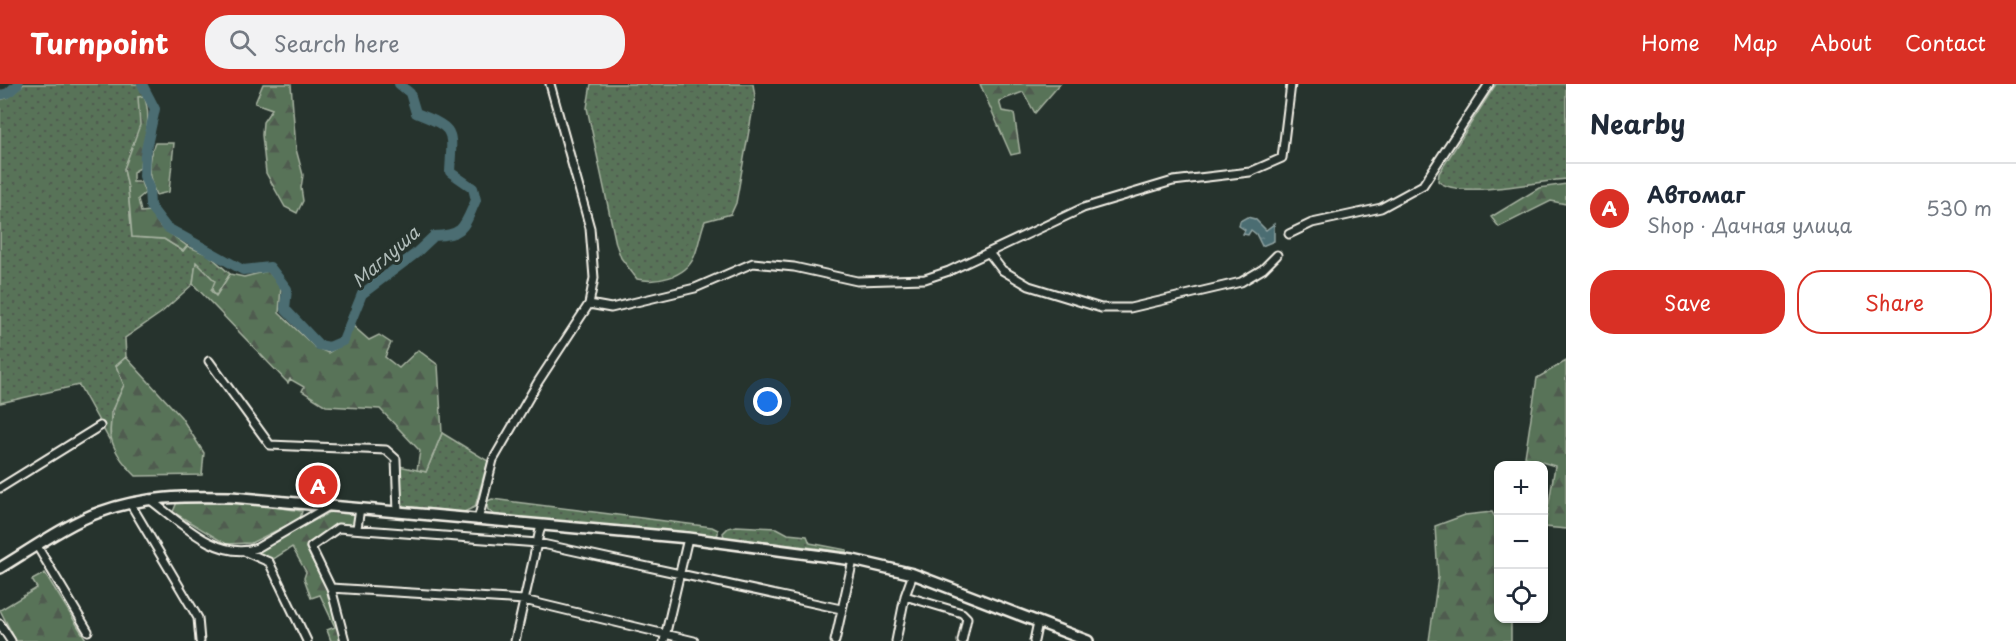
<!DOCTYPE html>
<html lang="en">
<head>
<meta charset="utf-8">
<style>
  :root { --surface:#fff; --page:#f2f2f3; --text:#1f2937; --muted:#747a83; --line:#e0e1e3; --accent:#d93025 }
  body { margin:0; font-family:"Playpen Sans",sans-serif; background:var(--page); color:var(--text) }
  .controls { position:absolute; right:18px; bottom:18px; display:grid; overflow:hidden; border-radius:12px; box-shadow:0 2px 4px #0004 }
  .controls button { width:54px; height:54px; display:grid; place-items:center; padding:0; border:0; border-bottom:2px solid var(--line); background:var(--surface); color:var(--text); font:30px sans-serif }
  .you { position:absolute; left:768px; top:318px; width:21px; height:21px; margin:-15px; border:4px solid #fff; border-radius:50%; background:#1a73e8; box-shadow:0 0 0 9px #1a73e833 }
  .badge { display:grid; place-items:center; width:39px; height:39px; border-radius:50%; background:var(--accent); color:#fff; font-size:20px; font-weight:700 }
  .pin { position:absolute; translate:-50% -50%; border:3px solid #fff; box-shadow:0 2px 6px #0006 }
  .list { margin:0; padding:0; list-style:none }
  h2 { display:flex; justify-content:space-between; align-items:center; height:78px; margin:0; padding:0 24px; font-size:26px }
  h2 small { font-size:20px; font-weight:400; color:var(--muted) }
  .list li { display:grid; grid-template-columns:39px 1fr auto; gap:18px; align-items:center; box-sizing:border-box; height:90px; padding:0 24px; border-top:2px solid var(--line) }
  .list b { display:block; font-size:22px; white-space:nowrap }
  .list p { margin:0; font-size:20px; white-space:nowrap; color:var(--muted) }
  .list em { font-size:20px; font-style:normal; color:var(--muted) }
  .actions { display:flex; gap:12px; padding:18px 24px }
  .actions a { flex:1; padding:14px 0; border:2px solid var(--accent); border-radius:24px; text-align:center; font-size:21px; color:var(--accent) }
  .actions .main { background:var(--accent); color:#fff }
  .icon { flex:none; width:33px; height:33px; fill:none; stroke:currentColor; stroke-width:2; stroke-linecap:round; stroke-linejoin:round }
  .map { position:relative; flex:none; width:1566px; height:557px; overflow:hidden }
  header { display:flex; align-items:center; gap:36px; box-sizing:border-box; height:84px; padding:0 30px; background:var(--accent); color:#fff }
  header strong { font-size:28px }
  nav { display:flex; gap:33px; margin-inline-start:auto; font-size:21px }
  .search { width:420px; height:54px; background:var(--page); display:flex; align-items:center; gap:15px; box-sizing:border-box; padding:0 21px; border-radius:24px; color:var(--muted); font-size:22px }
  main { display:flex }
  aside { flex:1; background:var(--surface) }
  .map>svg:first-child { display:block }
</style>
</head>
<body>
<header>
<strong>Turnpoint</strong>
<div class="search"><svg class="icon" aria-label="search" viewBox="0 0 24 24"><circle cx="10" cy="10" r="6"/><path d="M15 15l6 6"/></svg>Search here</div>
<nav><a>Home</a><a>Map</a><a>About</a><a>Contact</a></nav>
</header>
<main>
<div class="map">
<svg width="1566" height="557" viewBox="0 0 1566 557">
  <defs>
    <pattern id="grass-dots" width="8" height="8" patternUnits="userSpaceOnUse" patternTransform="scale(1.5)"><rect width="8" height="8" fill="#597359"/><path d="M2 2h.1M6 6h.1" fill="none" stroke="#505b4f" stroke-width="1.8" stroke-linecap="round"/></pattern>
    <pattern id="forest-firs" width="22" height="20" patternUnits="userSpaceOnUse" patternTransform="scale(1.5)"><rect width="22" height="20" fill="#597359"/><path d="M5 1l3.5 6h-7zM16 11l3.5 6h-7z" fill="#505b4f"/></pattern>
    <pattern id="water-ripples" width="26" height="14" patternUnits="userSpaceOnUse" patternTransform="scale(1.5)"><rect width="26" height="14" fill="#4b6d72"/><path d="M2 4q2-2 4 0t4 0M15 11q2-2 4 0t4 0" fill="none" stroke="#668286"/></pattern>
  </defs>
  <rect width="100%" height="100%" fill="#26332d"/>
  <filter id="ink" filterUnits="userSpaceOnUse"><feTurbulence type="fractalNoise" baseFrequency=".0167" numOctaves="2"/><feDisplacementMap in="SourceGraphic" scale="12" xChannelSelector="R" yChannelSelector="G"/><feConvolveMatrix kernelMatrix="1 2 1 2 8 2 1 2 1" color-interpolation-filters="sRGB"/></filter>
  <g filter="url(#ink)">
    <path fill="url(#grass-dots)" stroke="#a6b2a0" stroke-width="1.5" d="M24,0H138L144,12L139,14L141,41L124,85L128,104L132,153L164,155L183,167L187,162L209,171L230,190L216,212L196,179L193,200L161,229L125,254L126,273L116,282L124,301L111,328L110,357L79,301L0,319V16L9,13Z
      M591,0H753L755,13L736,119L731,130L705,137C700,149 699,162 694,173C685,194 656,199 637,195L621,174L616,160L587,24Z
      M1496,0H1566V95C1539,97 1458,116 1438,97L1439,89Z
      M442,349L488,377L475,423L464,428L402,422L399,382L426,388Z
      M492,415L712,443L718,446V450L714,454L498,433L488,426L486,418Z
      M736,442L777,444L788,450L807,452L810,459L847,466V468L724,453L723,449L728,444Z"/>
    <path fill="url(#forest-firs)" stroke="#a6b2a0" stroke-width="1.5" d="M263,0H291L296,65L303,91L301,104L303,117L297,129L285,123L266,89L262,51L263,38L272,25L255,19Z
      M980,0H1060L1035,29L1023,8L999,17L1002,27L1014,29L1020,69L1011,71Z
      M144,12C154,39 141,57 140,84L133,88V98H141L145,109L138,115L141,128L150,127L160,142L187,162L183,167L164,155L132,153L128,104L124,85L140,41L138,13Z
      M155,59H174L169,108L156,111C148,92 146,78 155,59Z
      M1566,100V120L1551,117L1499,143L1491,133L1539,104Z
      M196,178L215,197L211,207L216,212L230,190L244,193L268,187L281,203L279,229L315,263L328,269L345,259L353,242L369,256L379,251L391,259L385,273L399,284L418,266L438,281L442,349L426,388L417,386L420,367L380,325L326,322L302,307L304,303L290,295L288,299L193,200Z
      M126,273L181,333L204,369L202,391L136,392C103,360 105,341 124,301L116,282Z
      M1566,277V445L1545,443L1555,382L1525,373L1537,294Z
      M177,418H239L302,427L300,435L251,459L226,460L173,428Z
      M330,428L355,429L354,440L335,442L306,464L327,505L343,557H331L327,546L335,543L320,511L311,514L304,494L306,488L292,463L272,476L256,468Z
      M1492,428L1498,438V534L1511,535V557H1429L1438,493L1435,442L1465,431Z
      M45,489L87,557H16L0,526L37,504L32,496Z"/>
    <path fill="url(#water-ripples)" stroke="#8fa2a1" stroke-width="1.5" d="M1247,133L1255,135L1266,146L1274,140V157L1262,162L1256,150L1251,146L1248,151L1243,150L1245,146L1239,142L1240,137Z"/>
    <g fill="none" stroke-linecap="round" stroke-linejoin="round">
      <path stroke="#4b6d72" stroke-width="10" d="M142,0L155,25L145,70L144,92L149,104L150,122L166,143L243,186L270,183L287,205L285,225L319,261L329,263L343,257L362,210L415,170L434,152C465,151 464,142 476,116L473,104L450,88C452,46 457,45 416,29L410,9L399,0
        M0,11L8,9L18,0"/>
      <defs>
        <path id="minor" d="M1289,150L1312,139L1381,124L1423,101L1489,0
          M989,169L1002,186L1029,202L1101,224H1130L1241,198L1263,185L1277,171
          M589,220L611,224L695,204L753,179L794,183L857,197L925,195L949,187L1083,124L1173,97L1250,88L1282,74L1291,0
          M209,277L270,361L386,366L396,375L398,428
          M0,404L100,342
          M149,415C179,437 218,478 257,464L329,422
          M130,419L198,534L200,557
          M478,436L493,376L538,298L589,220L594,194L590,144L550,0
          M357,444L360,424
          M37,462L88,547
          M246,468L269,478L307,557
          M331,504L524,516L694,557
          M905,512L962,529L967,534L962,557
          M0,540L11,557
          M345,557L331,504L311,463L338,444L538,459L841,525
          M515,557L541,441
          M664,557L688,454
          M835,557L853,476
          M896,557L905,512L913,490
          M1034,557L1038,538"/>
        <path id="secondary" d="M0,484C30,466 68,439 100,428C142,412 186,412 231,413L688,454L853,476L913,490L1088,557"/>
      </defs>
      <use href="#minor" stroke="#f4f1e8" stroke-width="11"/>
      <use href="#secondary" stroke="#f4f1e8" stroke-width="14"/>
      <use href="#minor" stroke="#26332d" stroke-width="7"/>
      <use href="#secondary" stroke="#26332d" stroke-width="9"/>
    </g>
  </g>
  <g text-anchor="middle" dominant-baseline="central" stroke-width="6" stroke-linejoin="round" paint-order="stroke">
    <g font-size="18" font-style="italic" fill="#b0bcb9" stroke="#26332d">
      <text transform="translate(385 172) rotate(-41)">Маглуша</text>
    </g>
  </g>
</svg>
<div class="controls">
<button>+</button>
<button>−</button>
<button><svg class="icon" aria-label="locate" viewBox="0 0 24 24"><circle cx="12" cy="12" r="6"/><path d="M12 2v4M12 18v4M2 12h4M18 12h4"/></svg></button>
</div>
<div class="you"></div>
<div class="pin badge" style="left:318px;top:401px">A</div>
</div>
<aside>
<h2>Nearby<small></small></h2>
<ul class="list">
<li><span class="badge">A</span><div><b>Автомаг</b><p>Shop · Дачная улица</p></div><em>530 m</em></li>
</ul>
<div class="actions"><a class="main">Save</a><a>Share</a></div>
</aside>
</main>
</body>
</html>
